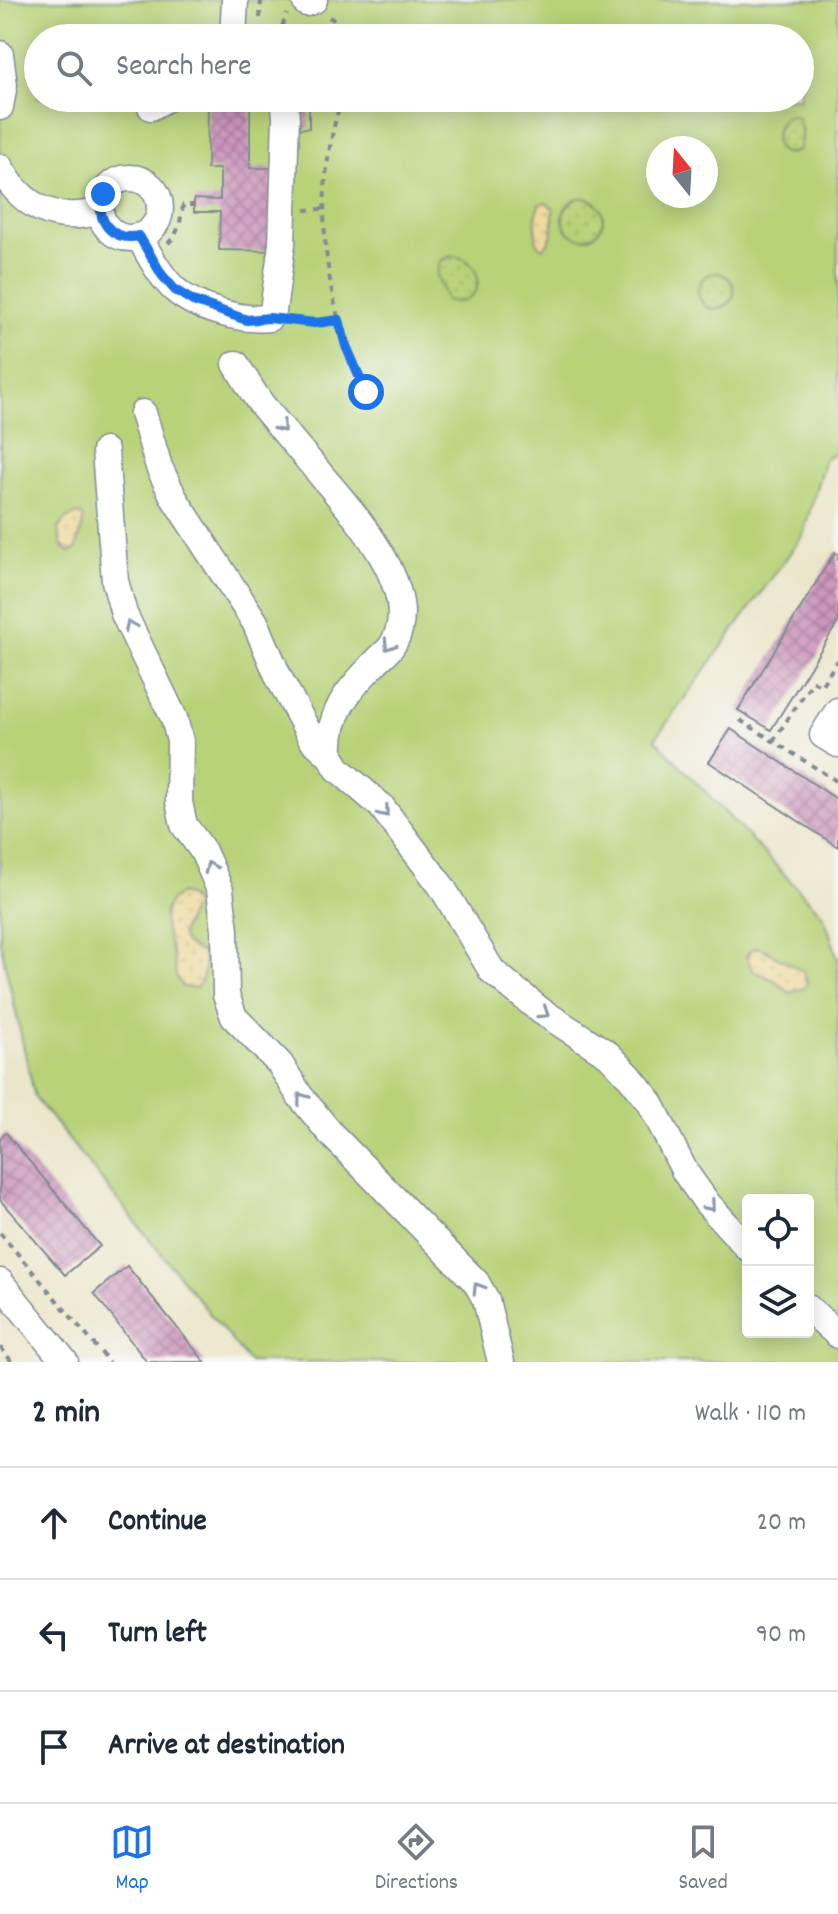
<!DOCTYPE html>
<html lang="en">
<head>
<meta charset="utf-8">
<style>
  :root { --surface:#fff; --page:#f6f6f7; --text:#1f2937; --muted:#747a83; --line:#e0e1e3; --accent:#1a73e8 }
  body { margin:0; font-family:Dekko,sans-serif; background:var(--page); color:var(--text) }
  .controls { position:absolute; right:24px; bottom:24px; display:grid; overflow:hidden; border-radius:8px; box-shadow:0 4px 20px #0003 }
  .controls button { width:72px; height:72px; display:grid; place-items:center; padding:0; border:0; border-bottom:2px solid var(--line); background:var(--surface); color:var(--text); font:40px sans-serif }
  .compass { position:absolute; left:646px; top:136px; width:72px; height:72px; border-radius:50%; background:var(--surface); box-shadow:0 4px 20px #0003; rotate:342deg }
  .stop { position:absolute; width:24px; height:24px; margin:-18px; border:6px solid #1a73e8; border-radius:50%; background:#fff }
  .stop.end { background:#1a73e8; border-color:#fff; box-shadow:0 2px 8px #0008 }
  .list { margin:0; padding:0; list-style:none }
  h2 { display:flex; justify-content:space-between; align-items:center; height:104px; margin:0; padding:0 32px; font-size:34px }
  h2 small { font-size:26px; font-weight:400; color:var(--muted) }
  .list li { display:grid; grid-template-columns:52px 1fr auto; gap:24px; align-items:center; box-sizing:border-box; height:112px; padding:0 32px; border-top:2px solid var(--line) }
  .list b { display:block; font-size:30px; white-space:nowrap }
  .list em { font-size:26px; font-style:normal; color:var(--muted) }
  .icon { flex:none; width:44px; height:44px; fill:none; stroke:currentColor; stroke-width:2; stroke-linecap:round; stroke-linejoin:round }
  .map { position:relative; flex:none; width:838px; height:1362px; overflow:hidden }
  .search { position:absolute; background:var(--surface); box-shadow:0 4px 20px #0003; left:24px; right:24px; top:24px; height:88px; display:flex; align-items:center; gap:20px; box-sizing:border-box; padding:0 28px; border-radius:44px; color:var(--muted); font-size:30px }
  .sheet { height:440px; background:var(--surface) }
  nav { display:flex; justify-content:space-around; align-items:center; box-sizing:border-box; height:112px; border-top:2px solid var(--line); background:var(--surface); font-size:22px; color:var(--muted) }
  nav a { display:grid; justify-items:center; gap:4px }
  nav .on { color:var(--accent) }
  .map>svg:first-child { display:block }
</style>
</head>
<body>
<div class="map">
<svg width="838" height="1362" viewBox="0 0 838 1362">
  <defs>
    <pattern id="sand-dots" width="8" height="8" patternUnits="userSpaceOnUse" patternTransform="scale(2)"><rect width="8" height="8" fill="#eeda9e"/><path d="M2 2h.1M6 6h.1" fill="none" stroke="#ccbb8a" stroke-width="1.8" stroke-linecap="round"/></pattern>
    <pattern id="park-dots" width="8" height="8" patternUnits="userSpaceOnUse" patternTransform="scale(2)"><rect width="8" height="8" fill="#b8d278"/><path d="M2 2h.1M6 6h.1" fill="none" stroke="#9eb56a" stroke-width="1.8" stroke-linecap="round"/></pattern>
    <pattern id="building-cross-hatch" width="8" height="8" patternUnits="userSpaceOnUse" patternTransform="scale(2)"><rect width="8" height="8" fill="#cd96bd"/><path d="M0 0l8 8M0 8l8-8" fill="none" stroke="#a67b9d"/></pattern>
  </defs>
  <rect width="100%" height="100%" fill="#f6f6f2"/>
  <filter id="ink" filterUnits="userSpaceOnUse"><feTurbulence type="fractalNoise" baseFrequency=".0125" numOctaves="2"/><feDisplacementMap in="SourceGraphic" scale="16" xChannelSelector="R" yChannelSelector="G"/><feConvolveMatrix kernelMatrix="1 2 1 2 8 2 1 2 1" color-interpolation-filters="sRGB"/></filter>
  <filter id="wash" filterUnits="userSpaceOnUse"><feTurbulence type="fractalNoise" baseFrequency=".006" numOctaves="4" result="noise"/><feDisplacementMap in="SourceGraphic" scale="32" xChannelSelector="R" yChannelSelector="G"/><feGaussianBlur stdDeviation="1.8" result="paint"/><feColorMatrix in="noise" values="0 0 0 0 0 0 0 0 0 0 0 0 0 0 0 0 0 1.4 0 .05"/><feComposite in="paint" operator="in"/></filter>
  <g filter="url(#wash)">
    <rect width="100%" height="100%" fill="#ebe6ca"/>
    <path fill="#b8d278" stroke="#6a806b" stroke-width="2" fill-rule="evenodd" d="M0,0H838V451L825,458L803,535L655,739L824,916L838,959V1362H249L35,1098L0,941ZM38,38H800V98H38ZM658,148H706V196H658ZM748,1200H808V1332H748Z"/>
    <path fill="url(#sand-dots)" stroke="#84847e" stroke-width="2" d="M546,202L553,208C553,221 555,240 543,248L538,245C533,231 535,218 539,204Z
      M78,514L83,516C85,522 78,541 76,549L69,552L61,545L58,529L66,519Z
      M181,893L189,897L194,905C185,929 168,939 202,953C207,967 205,977 196,988L183,987L178,981C174,973 175,964 173,956C167,932 153,909 181,893Z
      M753,948H761L804,972L807,983L804,988L790,993L776,981L752,970L746,956Z"/>
    <path fill="url(#park-dots)" stroke="#6a806b" stroke-width="2" d="M789,115L797,117C803,129 803,139 798,151C770,163 769,126 789,115Z
      M563 218a20 20 0 1 1 40 0a20 20 0 1 1-40 0Z
      M452,256C488,258 486,312 446,300L437,275L440,261Z
      M698 291a18 18 0 1 1 36 0a18 18 0 1 1-36 0Z"/>
    <g id="blocks">
      <path fill="url(#building-cross-hatch)" d="M208,104H250V168H273V251L219,250L220,212H194V199L220,200V169H207Z
        M292,105H309V128L292,129Z
        M835,552L838,554V622L771,730L738,710Z
        M731,729L838,800V847L709,762Z
        M6,1133L100,1246L65,1275L0,1200V1138Z
        M127,1266L205,1362H147L94,1293Z"/>
    </g>
  </g>
  <g filter="url(#ink)">
    <use href="#blocks" fill-opacity="0" stroke="#838a94" stroke-width="2"/>
    <g fill="none" stroke-linecap="round" stroke-linejoin="round">
      <defs>
        <path id="minor" d="M306,3L314,0
          M233,38L235,0
          M0,54L4,85L0,107
          M151,107L167,98
          M0,167C22,207 55,224 100,211
          M100 208a30 30 0 1 1 60 0a30 30 0 1 1-60 0Z
          M139,236C149,255 159,274 174,289C196,309 241,321 269,318L273,311L282,244L286,117L284,98
          M236,364C244,377 252,392 262,405C281,428 301,451 321,475C352,512 425,591 393,644C389,651 381,656 376,662C348,690 327,714 330,756
          M143,413L159,467L174,498L255,622L279,678L312,739L330,756L338,769L381,806L442,887L492,971L541,1011L609,1055L630,1077L650,1102L685,1172L707,1203L748,1248
          M105,451L115,581L124,614L174,718L180,741L179,802L184,825L203,851L220,890L225,930L226,995L234,1017L280,1064L300,1096L331,1134L476,1282L486,1300L501,1362
          M838,711L823,735L838,744
          M0,1282L65,1362
          M808,1308L838,1335"/>
      </defs>
      <use href="#minor" stroke="#838a94" stroke-width="29"/>
      <path stroke="#838a94" stroke-width="4" stroke-dasharray="6 6" stroke-linecap="butt" d="M329,17L363,38
        M260,18L261,0
        M282,38L281,29L287,14
        M342,98C309,200 323,317 376,410
        M305,210L323,209
        M168,243C179,235 181,218 183,205H195
        M294,321L315,323L339,320
        M740,720L838,782
        M773,741L813,681L821,686L838,660
        M0,1233L109,1362
        M0,1347L12,1362"/>
      <use href="#minor" stroke="#fff" stroke-width="26"/>
    </g>
    <defs><path id="oneway-chevron" d="M-2-3.5L2.5 0L-2 3.5" fill="none" stroke-width="1.6" stroke-linecap="round" stroke-linejoin="round" transform="scale(2)"/></defs>
    <g stroke="#8d97ae">
      <use href="#oneway-chevron" transform="translate(281 427) rotate(50)"/>
      <use href="#oneway-chevron" transform="translate(130 626) rotate(-116)"/>
      <use href="#oneway-chevron" transform="translate(389 645) rotate(123)"/>
      <use href="#oneway-chevron" transform="translate(384 812) rotate(50)"/>
      <use href="#oneway-chevron" transform="translate(210 867) rotate(-114)"/>
      <use href="#oneway-chevron" transform="translate(544 1013) rotate(33)"/>
      <use href="#oneway-chevron" transform="translate(302 1098) rotate(-126)"/>
      <use href="#oneway-chevron" transform="translate(710 1206) rotate(50)"/>
      <use href="#oneway-chevron" transform="translate(478 1288) rotate(-122)"/>
    </g>
  </g>
  <g fill="none" stroke-linecap="round" stroke-linejoin="round" filter="url(#ink)">
    <path stroke="#1a73e8" stroke-width="10" d="M103,194C94,220 112,242 139,236L162,275L175,290L193,301L247,320L269,318L315,323L339,320L346,346L366,392"/>
  </g>
</svg>
<div class="controls">
<button><svg class="icon" aria-label="locate" viewBox="0 0 24 24"><circle cx="12" cy="12" r="6"/><path d="M12 2v4M12 18v4M2 12h4M18 12h4"/></svg></button>
<button><svg class="icon" aria-label="layers" viewBox="0 0 24 24"><path d="M12 4l9 5-9 5-9-5zM3 14l9 5 9-5"/></svg></button>
</div>
<svg class="compass" viewBox="-18 -18 36 36"><path d="M0-13l5 13h-10z" fill="#e53935"/><path d="M0 13l5-13h-10z" fill="#747a83"/></svg>
<div class="stop" style="left:366px;top:392px"></div>
<div class="stop end" style="left:103px;top:194px"></div>
<div class="search"><svg class="icon" aria-label="search" viewBox="0 0 24 24"><circle cx="10" cy="10" r="6"/><path d="M15 15l6 6"/></svg>Search here</div>
</div>
<section class="sheet">
<h2>2 min<small>Walk · 110 m</small></h2>
<ul class="list">
<li><svg class="icon" aria-label="ahead" viewBox="0 0 24 24"><path d="M12 20V5M6 11l6-6 6 6"/></svg><div><b>Continue</b></div><em>20 m</em></li>
<li><svg class="icon" aria-label="left" viewBox="0 0 24 24"><path d="M17 20v-9H6M10 6l-5 5 5 5"/></svg><div><b>Turn left</b></div><em>90 m</em></li>
<li><svg class="icon" aria-label="arrive" viewBox="0 0 24 24"><path d="M6 21V4h12l-3 4 3 4H6"/></svg><div><b>Arrive at destination</b></div></li>
</ul>
</section>
<nav>
<a class="on"><svg class="icon" aria-label="map" viewBox="0 0 24 24"><path d="M3 6l6-2 6 2 6-2v14l-6 2-6-2-6 2zM9 4v14M15 6v14"/></svg>Map</a>
<a><svg class="icon" aria-label="directions" viewBox="0 0 24 24"><path d="M12 3l9 9-9 9-9-9zM9 14v-3h6M13 9l2 2-2 2"/></svg>Directions</a>
<a><svg class="icon" aria-label="saved" viewBox="0 0 24 24"><path d="M7 4h10v16l-5-4-5 4z"/></svg>Saved</a>
</nav>
</body>
</html>
